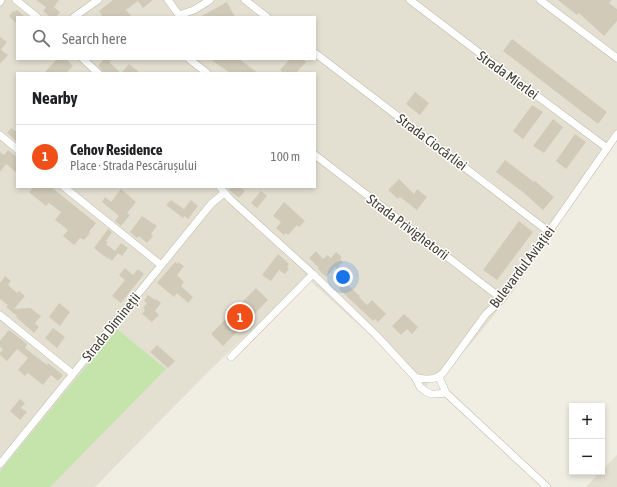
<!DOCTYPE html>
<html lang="en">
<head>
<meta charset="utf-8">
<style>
  :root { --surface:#fff; --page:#f2f2f2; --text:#202124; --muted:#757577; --line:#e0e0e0; --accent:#f04f1a }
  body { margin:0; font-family:"Asap Condensed",sans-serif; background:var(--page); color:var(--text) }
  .controls { position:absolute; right:12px; bottom:12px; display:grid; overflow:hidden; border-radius:0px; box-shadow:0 2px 6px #0003 }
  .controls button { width:36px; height:36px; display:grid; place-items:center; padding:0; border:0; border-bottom:1px solid var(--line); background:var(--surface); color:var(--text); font:20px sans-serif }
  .you { position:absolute; left:343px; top:277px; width:14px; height:14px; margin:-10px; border:3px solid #fff; border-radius:50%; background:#1a73e8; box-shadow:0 0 0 6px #1a73e833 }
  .badge { display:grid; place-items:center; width:26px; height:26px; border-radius:50%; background:var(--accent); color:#fff; font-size:13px; font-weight:700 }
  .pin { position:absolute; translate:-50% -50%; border:2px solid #fff; box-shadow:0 1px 4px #0006 }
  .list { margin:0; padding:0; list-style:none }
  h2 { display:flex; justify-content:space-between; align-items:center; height:52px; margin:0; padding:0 16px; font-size:17px }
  h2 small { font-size:13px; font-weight:400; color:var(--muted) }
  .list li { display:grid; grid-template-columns:26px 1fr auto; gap:12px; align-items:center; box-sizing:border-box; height:64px; padding:0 16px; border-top:1px solid var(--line) }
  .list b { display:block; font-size:15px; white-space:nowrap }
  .list p { margin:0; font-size:13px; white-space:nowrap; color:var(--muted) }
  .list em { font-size:13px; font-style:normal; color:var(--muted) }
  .icon { flex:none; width:22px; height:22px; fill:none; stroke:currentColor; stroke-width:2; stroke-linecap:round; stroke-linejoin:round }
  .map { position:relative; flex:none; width:617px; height:487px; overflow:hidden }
  .search { position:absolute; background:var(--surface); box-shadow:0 2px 6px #0003; left:16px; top:16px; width:300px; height:44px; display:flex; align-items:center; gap:10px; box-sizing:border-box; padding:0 14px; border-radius:0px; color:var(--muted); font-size:15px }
  .panel { position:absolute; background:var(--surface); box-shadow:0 2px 6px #0003; left:16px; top:72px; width:300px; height:116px; border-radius:0px }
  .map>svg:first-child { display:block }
</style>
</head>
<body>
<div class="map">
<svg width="617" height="487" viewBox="0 0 617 487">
  <rect width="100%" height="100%" fill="#f0eee3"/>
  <path fill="#e4e0d1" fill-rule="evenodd" d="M0,0H617V135L495,314L469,346L426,386L306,277L205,375L95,487H0ZM17,17H315V59H17ZM17,73H315V187H17Z
    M617,455V487H586L600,472H602V470Z"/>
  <path fill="#c5e4ac" d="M117,329L166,369L50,487H0V471Z"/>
  <path fill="#d1cab9" d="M36,0H59L54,7L60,12L56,17H50L43,11L46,7Z
    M113,0H153L143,8L138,1L126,10L132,17H103L99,11Z
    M558,0H612L609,3L617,9V21L604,36L579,13L577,15Z
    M227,2L235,17H200Z
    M17,10L25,17H17V24L9,16L13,11L14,12Z
    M0,37L7,42L1,50L8,55L0,64Z
    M512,39L607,112L598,124L503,51Z
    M57,59H66L73,66L66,73H44Z
    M104,59H108L111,62L110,63L121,73L129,64L140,73H104L98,66Z
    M210,59H239L258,73H230Z
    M290,59H302L306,62L296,73H284L280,70Z
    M415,92L429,103L420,115L406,104Z
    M532,105L543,112L523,139L513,131Z
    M553,119L563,127L544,153L533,146Z
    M11,128L17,132V142L7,133Z
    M575,134L586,142L566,169L556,161Z
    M8,150L17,157V173L6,164L0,172V152L4,155Z
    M505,160L534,182L535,181L554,197L543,210L524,193L496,172Z
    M399,179L414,194L417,189L427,197L417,210L400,197L398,199L388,190Z
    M34,187H51L96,223L89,232L90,233L84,240L80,238L74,245L63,236L68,230L55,220L61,212L49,203L46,206L29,192Z
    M231,187H240L245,191L239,198L229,190Z
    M121,189L136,202L127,213L130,215L121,226L115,221L119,216L102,202L105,197L111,202Z
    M261,191L267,196L257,208L251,203Z
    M171,200L184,209L191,200L198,206L188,219L184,216L183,218L166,205Z
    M284,202L305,221L299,227L297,225L288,235L286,233L284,235L276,228L281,222L273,216Z
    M142,216L157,226L151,234L153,236L147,243L139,236L137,238L130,232Z
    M519,221L533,232L497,280L483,270Z
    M108,229L112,232L106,241L108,242L106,244L115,251L121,243L128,248L122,256L118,253L112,261L109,258L108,259L94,248Z
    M316,251L323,259L327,255L331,258L336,252L342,257L340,259L343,262L337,268L335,267L326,277L318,269L319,268L309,258Z
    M278,254L289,264L287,267L289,268L285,274L279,270L271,281L262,275Z
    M175,262L177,264L178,262L184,266L177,275L184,282L181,286L193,297L188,303L177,293L174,297L157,283Z
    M125,268L133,275L138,269L144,274L121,303L112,296L125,280L119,275Z
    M5,276L11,281L8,285L17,293L19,291L25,296L14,309L30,308L41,316L35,323L39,327L34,333L16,317L17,316L6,307L8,305L0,299V283Z
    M345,283L360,296L359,297L367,305L372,300L386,314L378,322L375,319L373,321L339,289Z
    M256,288L268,300L223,346L211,334Z
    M148,295L155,300L156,299L161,303L155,311L159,315L152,322L142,314L145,310L143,308L147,303L144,301Z
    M59,303L70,312L60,326L49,317Z
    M404,314L418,327L412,334L407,329L401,335L392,326Z
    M53,328L65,337L57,348L45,338Z
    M9,330L27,344L25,348L47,365L48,363L63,375L58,381L51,375L43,385L28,373L25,376L18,370L28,358L17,349L7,361L0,355V353L3,349L0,347V341Z
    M157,345L175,361L168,368L150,352Z
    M20,399L25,403L21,408L27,412L20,420L10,411Z"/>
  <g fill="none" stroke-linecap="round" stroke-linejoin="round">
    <defs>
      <path id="street" d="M16,0L37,17
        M168,0L179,15L194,10L210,0
        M245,0L267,17
        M410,0L477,51L607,148
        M540,0L617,58
        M0,2L1,0
        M74,17L98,0
        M315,53L549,232
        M83,59L98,73
        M189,59L207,73
        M0,135L17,149
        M315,155L502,299
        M64,187L161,265
        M220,187L230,199L313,274L376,335L415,377L420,387L425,391L431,394H436L446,393
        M0,315L73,374
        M231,357L313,274
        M415,377C425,380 435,381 443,373L486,314L502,299L617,134
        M439,377L446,393L547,487
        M0,464L211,204L224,193"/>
    </defs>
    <use href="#street" stroke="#beb9a9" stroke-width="8"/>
    <use href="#street" stroke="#fff" stroke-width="7"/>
  </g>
  <g text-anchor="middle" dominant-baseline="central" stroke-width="3" stroke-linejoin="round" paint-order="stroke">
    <g font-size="14" fill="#423d33" stroke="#fff">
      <text transform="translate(508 75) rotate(36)">Strada Mierlei</text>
      <text transform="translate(432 142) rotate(37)">Strada Ciocârliei</text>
      <text transform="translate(408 227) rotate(37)">Strada Privighetorii</text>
      <text transform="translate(522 267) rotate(-53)">Bulevardul Aviației</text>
      <text transform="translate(111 327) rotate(-51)">Strada Dimineții</text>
    </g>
  </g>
</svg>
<div class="controls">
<button>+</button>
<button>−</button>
</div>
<div class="you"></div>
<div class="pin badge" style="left:240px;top:317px">1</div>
<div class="search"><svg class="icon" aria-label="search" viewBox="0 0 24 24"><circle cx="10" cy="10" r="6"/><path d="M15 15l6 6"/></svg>Search here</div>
<section class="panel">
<h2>Nearby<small></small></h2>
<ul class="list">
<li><span class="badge">1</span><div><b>Cehov Residence</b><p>Place · Strada Pescărușului</p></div><em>100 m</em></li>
</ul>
</section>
</div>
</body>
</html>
